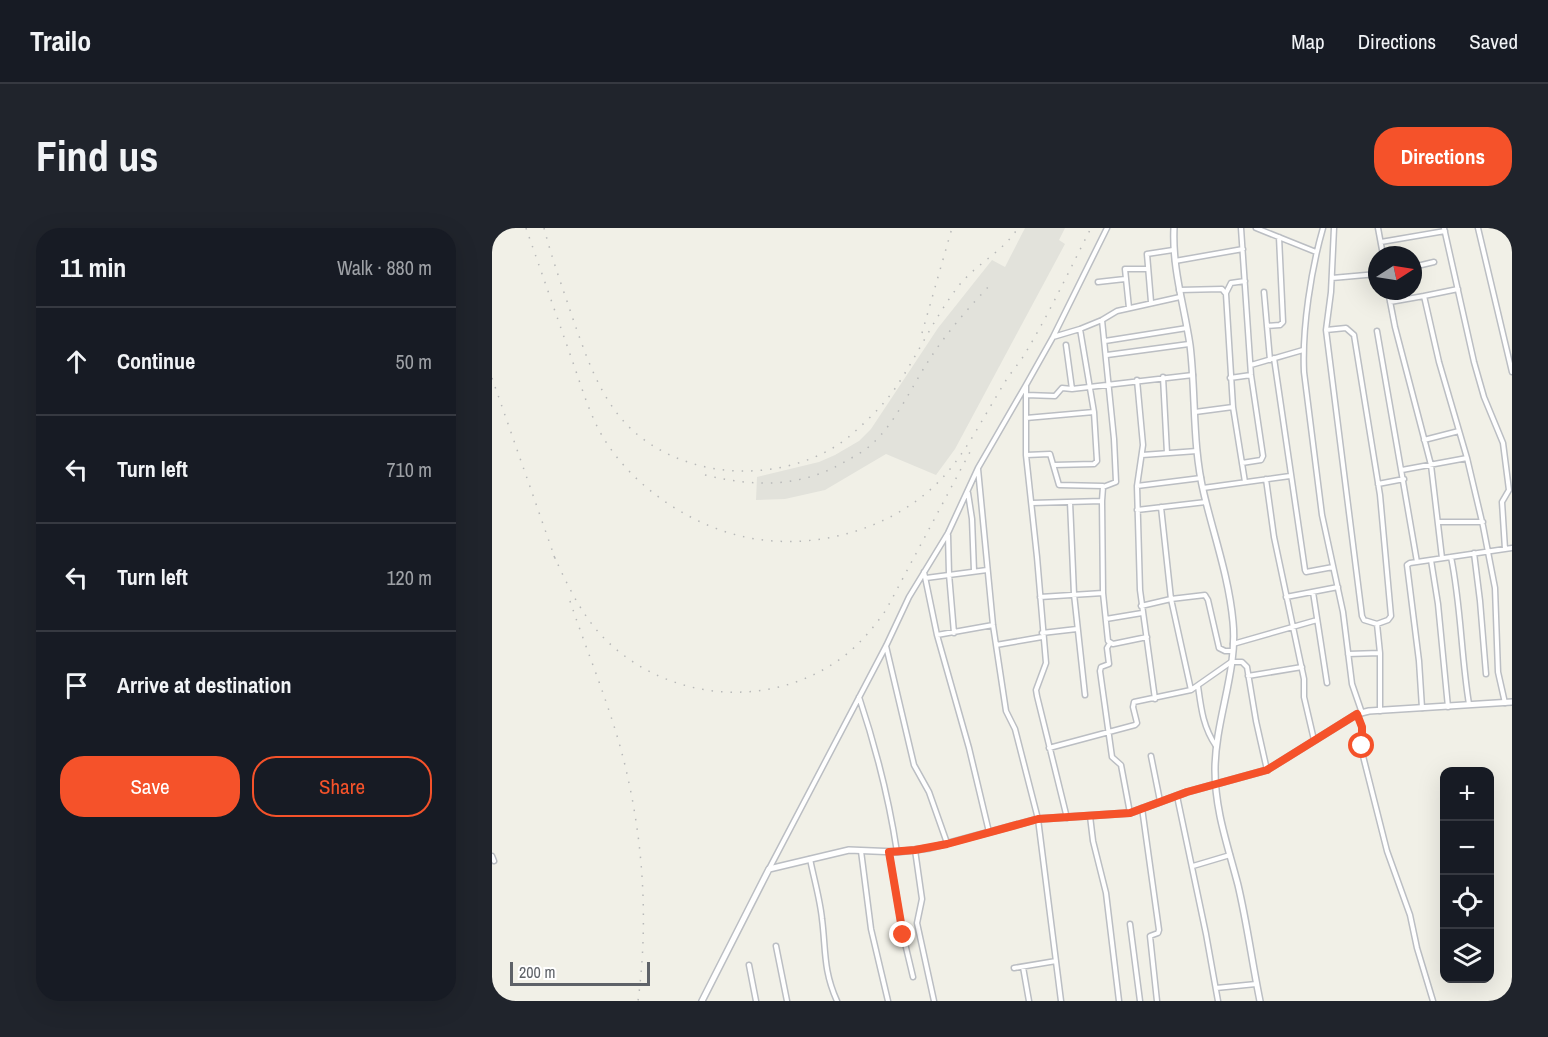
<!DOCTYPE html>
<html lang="en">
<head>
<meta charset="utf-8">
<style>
  :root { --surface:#171b24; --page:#20242c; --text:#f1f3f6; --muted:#9ea1a6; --line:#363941; --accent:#f5522a }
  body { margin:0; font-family:"Archivo Narrow",sans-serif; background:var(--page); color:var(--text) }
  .controls { position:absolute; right:18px; bottom:18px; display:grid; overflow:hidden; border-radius:12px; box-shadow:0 6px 24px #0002 }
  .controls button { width:54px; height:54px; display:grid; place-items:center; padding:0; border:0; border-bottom:2px solid var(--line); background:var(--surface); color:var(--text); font:30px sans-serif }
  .compass { position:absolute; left:876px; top:18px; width:54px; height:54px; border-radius:50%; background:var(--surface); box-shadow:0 6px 24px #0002; rotate:78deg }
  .scale { position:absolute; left:18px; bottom:15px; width:140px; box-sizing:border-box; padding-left:6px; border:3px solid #5e6268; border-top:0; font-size:16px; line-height:21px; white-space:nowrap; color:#5e6268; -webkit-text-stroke:4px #fff; paint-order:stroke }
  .stop { position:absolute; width:18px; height:18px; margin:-14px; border:4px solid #f5522a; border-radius:50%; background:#fff }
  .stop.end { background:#f5522a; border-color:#fff; box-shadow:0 2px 6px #0008 }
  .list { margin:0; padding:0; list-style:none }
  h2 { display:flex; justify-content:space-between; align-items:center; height:78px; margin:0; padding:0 24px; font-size:26px }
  h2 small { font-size:20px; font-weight:400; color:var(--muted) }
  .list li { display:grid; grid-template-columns:39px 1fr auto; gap:18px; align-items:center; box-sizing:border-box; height:108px; padding:0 24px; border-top:2px solid var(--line) }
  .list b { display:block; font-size:22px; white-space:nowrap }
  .list em { font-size:20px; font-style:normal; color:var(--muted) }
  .actions { display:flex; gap:12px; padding:18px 24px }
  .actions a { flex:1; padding:14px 0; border:2px solid var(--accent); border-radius:24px; text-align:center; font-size:21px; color:var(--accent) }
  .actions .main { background:var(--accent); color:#fff }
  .icon { flex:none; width:33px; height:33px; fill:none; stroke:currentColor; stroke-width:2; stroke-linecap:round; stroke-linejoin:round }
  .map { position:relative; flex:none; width:1020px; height:773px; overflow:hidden; border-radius:24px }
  header { display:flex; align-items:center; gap:36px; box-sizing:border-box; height:84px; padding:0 30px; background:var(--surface); border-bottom:2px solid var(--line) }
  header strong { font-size:28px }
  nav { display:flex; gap:33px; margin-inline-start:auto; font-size:21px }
  .intro { display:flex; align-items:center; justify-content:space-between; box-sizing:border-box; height:144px; padding:0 36px }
  h1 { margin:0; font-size:42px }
  .button { padding:15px 27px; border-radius:24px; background:var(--accent); color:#fff; font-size:21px; font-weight:700 }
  main { display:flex; gap:36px; padding:0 36px }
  aside { flex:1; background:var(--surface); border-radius:24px; box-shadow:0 6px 24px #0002 }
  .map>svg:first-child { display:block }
</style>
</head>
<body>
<header>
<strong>Trailo</strong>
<nav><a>Map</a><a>Directions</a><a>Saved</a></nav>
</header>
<div class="intro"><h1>Find us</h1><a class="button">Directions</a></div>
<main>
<aside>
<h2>11 min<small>Walk · 880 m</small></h2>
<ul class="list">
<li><svg class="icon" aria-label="ahead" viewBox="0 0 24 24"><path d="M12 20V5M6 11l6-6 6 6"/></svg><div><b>Continue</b></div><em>50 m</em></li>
<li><svg class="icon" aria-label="left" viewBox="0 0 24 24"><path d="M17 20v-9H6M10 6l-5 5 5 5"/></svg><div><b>Turn left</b></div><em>710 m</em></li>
<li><svg class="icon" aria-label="left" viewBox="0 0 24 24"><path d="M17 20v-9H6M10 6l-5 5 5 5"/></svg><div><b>Turn left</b></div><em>120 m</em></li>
<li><svg class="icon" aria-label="arrive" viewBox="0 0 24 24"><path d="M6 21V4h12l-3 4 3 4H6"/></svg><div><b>Arrive at destination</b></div></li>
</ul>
<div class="actions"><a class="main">Save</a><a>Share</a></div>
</aside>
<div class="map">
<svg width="1020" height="773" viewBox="0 0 1020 773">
  <rect width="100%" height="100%" fill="#f1f0e7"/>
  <path fill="#e2e2db" d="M533,0H573L567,12L573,16L463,221L444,247L394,226L333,262L293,271L264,272L265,249L327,234L343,227L367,213L379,201L446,100L500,32L513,39Z"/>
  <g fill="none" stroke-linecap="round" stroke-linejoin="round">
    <defs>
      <path id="minor" d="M749,0L759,147L771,228L769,232L750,235
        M764,0L824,24
        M831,0C819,42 810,100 812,144L830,287L851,384L860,456L870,485
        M842,0L839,64L834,102L870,388L872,392L885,396
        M886,0L891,27
        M952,0L982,134L992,169L1011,215L1017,262L1010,274L1013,321
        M986,0L1020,144
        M889,14L953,3
        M683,33L751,21
        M921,39L942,34
        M840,50L885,46
        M606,54L633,51
        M687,62L730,61L734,66L741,179L753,254
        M896,63L903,99L939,237L950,330
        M772,64L778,132
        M734,65L739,55L753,53
        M932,68L966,61
        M659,74L655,26L681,22
        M898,74L932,68L947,134L975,230L991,298L1003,360L1006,444L1013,475
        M637,80L633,41H655
        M775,98L788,97L791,94L787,9
        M834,102L854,100L862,107L888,267L899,388L896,392L885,396L888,425L856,426
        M885,103L925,334
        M561,109L588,101L610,92L625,83L688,69
        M613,113L695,100
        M574,117L580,161
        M615,127L697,116
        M782,130L813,342L814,344L841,339
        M759,137L811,122
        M671,149L675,225
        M738,150L759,147
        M645,152L651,217L645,258L648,362L663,471
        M534,167L563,168L570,160L580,161L701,147
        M703,184L741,179
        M534,190L602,184
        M932,212L967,203
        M534,227L558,226L567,257L611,258
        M650,227L705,223
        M562,237L602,236L605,233L602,184L588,101
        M486,241L501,397L514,483L523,501L546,591L569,773
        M910,242L975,230
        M774,251L782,309L812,451V469L822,512
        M886,256L912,251
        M645,258L709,250
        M711,260L798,248
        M476,265L480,291L482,343
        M610,273L611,365L616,413L621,416L655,409
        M578,274L582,366L593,467
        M540,275L610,273L611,259L624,254L622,211L610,92
        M669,279L679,371L699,462
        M645,282L714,274
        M946,294H991
        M456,307L457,346L462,405
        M982,325L988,373L994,446
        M959,329C969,377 969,427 977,476
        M939,332L946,376L956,479
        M432,344L445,407L477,520L497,604
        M434,350L495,342
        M821,364L835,455
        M548,369L611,365
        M794,369L846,359
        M649,378L679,371L713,367L716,372L727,420L733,423H740
        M614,391L650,385
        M550,405L585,401
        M445,407L501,397
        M618,415L615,420L617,436L609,439L608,443L620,529L629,537L638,585
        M741,416L825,392
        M504,417L550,409
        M394,418L422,537L437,564L455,615
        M888,425V483
        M756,448L810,439
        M706,458C709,480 711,499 724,518
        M367,469C384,520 397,571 405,624
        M930,480L927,433L915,337L918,335L1020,320
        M865,486L870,499L871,528L895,623L918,687L925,720L941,773
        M557,520L643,497L645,495L641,479L642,474L699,462L739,434H750L755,439L764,493L775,542
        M659,528L668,573
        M685,568L714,706L726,773
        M650,580L667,702L666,705L658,708L665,773
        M598,588L601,613L614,665L627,773
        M575,590L545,468L544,462L554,435L545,329L534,227V157L561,109L615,0
        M423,622L430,671L425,695L442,773
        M369,623L379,701L396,773
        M397,624L411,707L421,749
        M0,628L2,633
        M318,631C322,651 328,671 330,691C334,722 331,742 345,773
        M701,638L738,627
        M277,641L394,418L417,369L456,305L486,240L534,157
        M638,696L648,773
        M284,718L295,773
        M257,737L264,773
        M531,739L537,773
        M522,740L564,733
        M724,760L764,756"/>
      <path id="tertiary" d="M682,0C680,40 692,77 698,117C704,166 700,217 712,266C722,308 737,350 741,394C746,443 723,492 723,542C723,583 736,618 746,657C755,695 760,734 768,773
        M210,773L277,641L357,622L405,624L438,620L546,591L638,585L695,564L775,542L865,486L877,483L1020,474"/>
    </defs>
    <use href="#minor" stroke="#bbbec3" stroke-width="7"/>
    <use href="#tertiary" stroke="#bbbec3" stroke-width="8"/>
    <use href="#minor" stroke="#fff" stroke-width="4"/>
    <use href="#tertiary" stroke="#fff" stroke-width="5"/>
    <path stroke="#b8b9b9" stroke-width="1.5" stroke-dasharray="1.5 8" stroke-linecap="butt" d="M34,0C49,43 64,86 79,129C90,159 98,191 116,217C146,262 201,298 253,309C323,324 405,301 453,247C476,221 492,188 510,159C516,148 524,139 531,129C556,88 577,43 599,0
      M52,0C60,31 71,61 81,91C93,125 105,161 128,189C157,225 208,244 254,243C290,243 331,231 359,207C377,191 395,174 408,153C428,122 443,89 465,60C482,37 510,25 526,0
      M430,105L460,0
      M0,150L65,336
      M213,247C263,259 309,260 354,233C363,228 373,223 381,215C404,194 420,158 437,132C455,104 478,78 501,54
      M62,328C75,356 88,384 109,407C171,473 277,484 351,429C368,416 382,399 394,382L478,224
      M78,373C97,430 122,487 135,546C152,620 156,698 146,773"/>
  </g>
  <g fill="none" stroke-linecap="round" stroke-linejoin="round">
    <path stroke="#f5522a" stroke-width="8" d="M411,707L397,624L423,622L455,616L546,591L638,585L695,564L775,542L865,486L870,499V518"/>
  </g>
</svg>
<div class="controls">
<button>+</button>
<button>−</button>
<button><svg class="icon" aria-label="locate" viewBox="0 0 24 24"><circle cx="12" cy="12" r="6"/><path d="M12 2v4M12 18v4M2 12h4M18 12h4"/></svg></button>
<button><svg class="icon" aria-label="layers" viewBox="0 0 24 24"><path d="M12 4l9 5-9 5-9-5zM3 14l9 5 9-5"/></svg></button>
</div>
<svg class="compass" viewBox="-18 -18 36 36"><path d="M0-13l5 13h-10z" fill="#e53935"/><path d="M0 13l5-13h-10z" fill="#9ea1a6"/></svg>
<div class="scale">200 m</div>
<div class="stop" style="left:870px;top:518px"></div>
<div class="stop end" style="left:411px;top:707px"></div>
</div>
</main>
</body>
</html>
